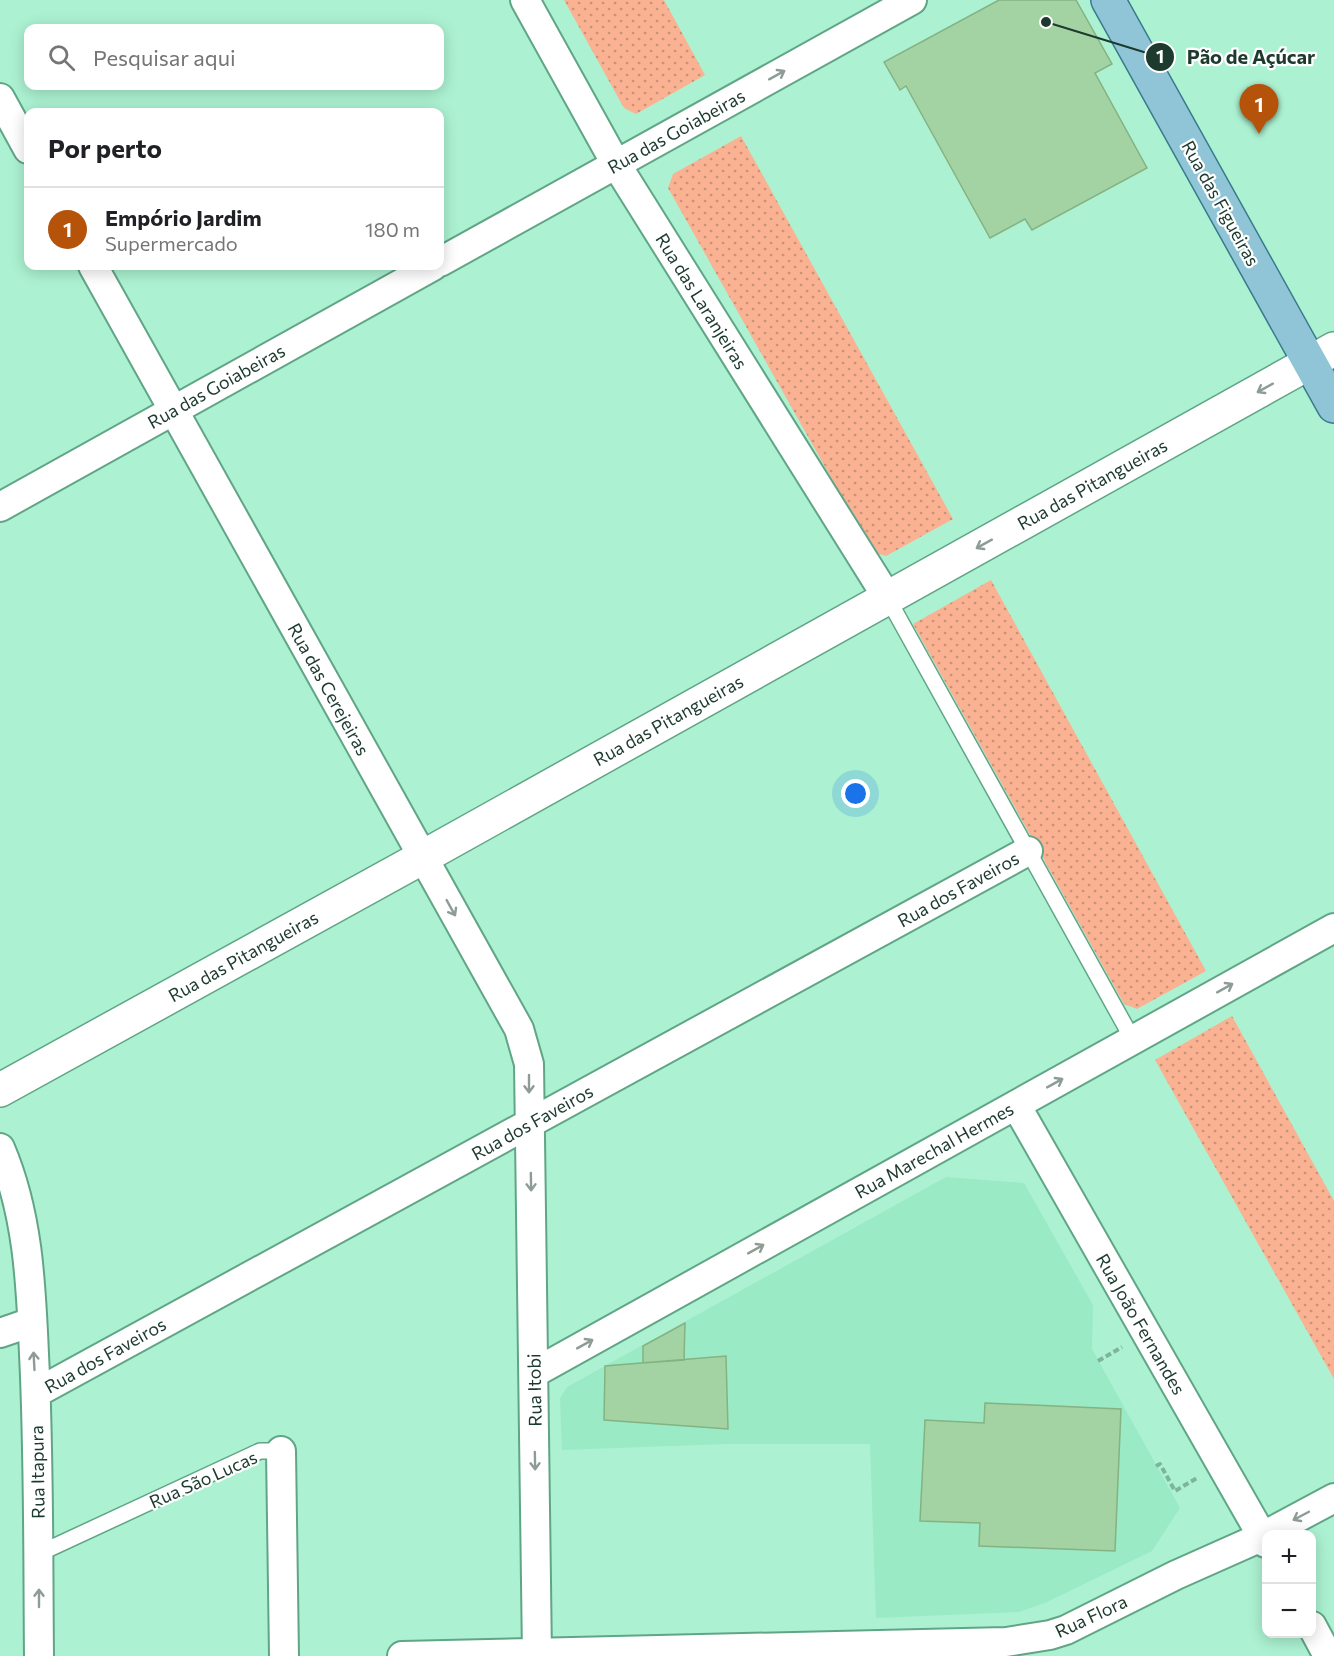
<!DOCTYPE html>
<html lang="pt">
<head>
<meta charset="utf-8">
<style>
  :root { --surface:#fff; --page:#f6f6f6; --text:#202124; --muted:#757577; --line:#e0e0e0; --accent:#b45309 }
  body { margin:0; font-family:Commissioner,sans-serif; background:var(--page); color:var(--text) }
  .controls { position:absolute; right:18px; bottom:18px; display:grid; overflow:hidden; border-radius:12px; box-shadow:0 3px 15px #0003 }
  .controls button { width:54px; height:54px; display:grid; place-items:center; padding:0; border:0; border-bottom:2px solid var(--line); background:var(--surface); color:var(--text); font:30px sans-serif }
  .you { position:absolute; left:856px; top:794px; width:21px; height:21px; margin:-15px; border:4px solid #fff; border-radius:50%; background:#1a73e8; box-shadow:0 0 0 9px #1a73e833 }
  .badge { display:grid; place-items:center; width:39px; height:39px; border-radius:50%; background:var(--accent); color:#fff; font-size:20px; font-weight:700 }
  .pin { position:absolute; translate:-50% -50px; filter:drop-shadow(0 2px 3px #0008) }
  .pin::after { content:''; position:absolute; top:32px; width:21px; height:18px; background:inherit; clip-path:polygon(0 0,100% 0,50% 100%) }
  .list { margin:0; padding:0; list-style:none }
  h2 { display:flex; justify-content:space-between; align-items:center; height:78px; margin:0; padding:0 24px; font-size:26px }
  h2 small { font-size:20px; font-weight:400; color:var(--muted) }
  .list li { display:grid; grid-template-columns:39px 1fr auto; gap:18px; align-items:center; box-sizing:border-box; height:84px; padding:0 24px; border-top:2px solid var(--line) }
  .list b { display:block; font-size:22px; white-space:nowrap }
  .list p { margin:0; font-size:20px; white-space:nowrap; color:var(--muted) }
  .list em { font-size:20px; font-style:normal; color:var(--muted) }
  .icon { flex:none; width:33px; height:33px; fill:none; stroke:currentColor; stroke-width:2; stroke-linecap:round; stroke-linejoin:round }
  .map { position:relative; flex:none; width:1334px; height:1656px; overflow:hidden }
  .search { position:absolute; background:var(--surface); box-shadow:0 3px 15px #0003; left:24px; top:24px; width:420px; height:66px; display:flex; align-items:center; gap:15px; box-sizing:border-box; padding:0 21px; border-radius:12px; color:var(--muted); font-size:22px }
  .panel { position:absolute; background:var(--surface); box-shadow:0 3px 15px #0003; left:24px; top:108px; width:420px; height:162px; border-radius:12px }
  .map>svg:first-child { display:block }
</style>
</head>
<body>
<div class="map">
<svg width="1334" height="1656" viewBox="0 0 1334 1656">
  <defs>
    <pattern id="grass-dots" width="8" height="8" patternUnits="userSpaceOnUse" patternTransform="scale(1.5)"><rect width="8" height="8" fill="#fab293"/><path d="M2 2h.1M6 6h.1" fill="none" stroke="#ca9278" stroke-width="1.8" stroke-linecap="round"/></pattern>
  </defs>
  <rect width="100%" height="100%" fill="#acf2d2"/>
  <path fill="#9aeac6" d="M946,1177L1024,1183L1093,1305L1092,1349L1180,1508L1152,1551L1045,1603L1019,1612L876,1618L870,1444H728L562,1450L560,1398L567,1387Z"/>
  <path fill="url(#grass-dots)" d="M564,0H664L705,75L636,114L624,108Z
    M741,136L953,519L886,556L873,552L668,188L673,174Z
    M991,580L1206,971L1137,1009L1124,1004L913,624Z
    M1232,1016L1334,1201V1379L1155,1060Z"/>
  <path fill="#a4d3a3" stroke="#84b283" stroke-width="1.5" d="M999,0H1076L1112,64L1095,73L1147,168L1032,230L1025,219L990,238L906,86L900,90L884,62Z
    M685,1323L684,1360L643,1363V1346Z
    M726,1356L728,1429L604,1420L605,1366Z
    M985,1403L1121,1409L1115,1551L979,1546L980,1523L920,1521L925,1420L984,1423Z"/>
  <g fill="none" stroke-linecap="round" stroke-linejoin="round">
    <defs>
      <path id="service" d="M887,597L1133,1040
        M38,1554L260,1451H281"/>
      <path id="minor" d="M525,0L616,164L887,597
        M0,98L28,149
        M440,262L912,0
        M93,266L519,1029L529,1064L537,1656
        M0,507L433,266
        M1016,1105L1266,1543
        M0,1148C28,1213 31,1284 34,1354C39,1455 38,1555 39,1656
        M0,1333L32,1322
        M534,1373L1334,928
        M36,1393L1028,851
        M281,1451L284,1656
        M1267,1534L1334,1498
        M1312,1626L1328,1656
        M402,1656L1006,1642L1050,1635L1066,1630L1176,1575L1266,1535"/>
      <path id="tertiary" d="M0,1090L423,857L1334,349"/>
      <path id="primary" d="M1108,0L1334,406"/>
    </defs>
    <use href="#service" stroke="#61a587" stroke-width="18"/>
    <use href="#minor" stroke="#61a587" stroke-width="32"/>
    <use href="#tertiary" stroke="#61a587" stroke-width="36"/>
    <use href="#primary" stroke="#387b8b" stroke-width="36"/>
    <path stroke="#7cb59b" stroke-width="4" stroke-dasharray="6 3" stroke-linecap="butt" d="M1098,1361L1122,1347
      M1156,1466L1160,1464L1175,1491L1197,1478"/>
    <use href="#service" stroke="#fff" stroke-width="15"/>
    <use href="#minor" stroke="#fff" stroke-width="28"/>
    <use href="#tertiary" stroke="#fff" stroke-width="33"/>
    <use href="#primary" stroke="#90c5d7" stroke-width="33"/>
  </g>
  <defs><path id="oneway-shaft" d="M-6 0H5M1.5-3L5.5 0L1.5 3" fill="none" stroke-width="1.6" stroke-linecap="round" stroke-linejoin="round" transform="scale(1.5)"/></defs>
  <g stroke="#8e9c96">
    <use href="#oneway-shaft" transform="translate(777 75) rotate(-29)"/>
    <use href="#oneway-shaft" transform="translate(1265 388) rotate(151)"/>
    <use href="#oneway-shaft" transform="translate(984 544) rotate(151)"/>
    <use href="#oneway-shaft" transform="translate(451 908) rotate(61)"/>
    <use href="#oneway-shaft" transform="translate(1225 988) rotate(-29)"/>
    <use href="#oneway-shaft" transform="translate(1055 1083) rotate(-29)"/>
    <use href="#oneway-shaft" transform="translate(529 1084) rotate(90)"/>
    <use href="#oneway-shaft" transform="translate(531 1182) rotate(89)"/>
    <use href="#oneway-shaft" transform="translate(756 1249) rotate(-29)"/>
    <use href="#oneway-shaft" transform="translate(585 1344) rotate(-29)"/>
    <use href="#oneway-shaft" transform="translate(34 1361) rotate(-93)"/>
    <use href="#oneway-shaft" transform="translate(535 1461) rotate(89)"/>
    <use href="#oneway-shaft" transform="translate(1301 1516) rotate(152)"/>
    <use href="#oneway-shaft" transform="translate(39 1598) rotate(-90)"/>
  </g>
  <g text-anchor="middle" dominant-baseline="central" stroke-width="4.5" stroke-linejoin="round" paint-order="stroke">
    <g font-size="18" fill="#1d3a2e" stroke="#fff">
      <text transform="translate(676 131) rotate(-29)">Rua das Goiabeiras</text>
      <text transform="translate(1221 203) rotate(61)">Rua das Figueiras</text>
      <text transform="translate(702 301) rotate(58)">Rua das Laranjeiras</text>
      <text transform="translate(216 386) rotate(-29)">Rua das Goiabeiras</text>
      <text transform="translate(1092 484) rotate(-29)">Rua das Pitangueiras</text>
      <text transform="translate(329 689) rotate(61)">Rua das Cerejeiras</text>
      <text transform="translate(668 720) rotate(-29)">Rua das Pitangueiras</text>
      <text transform="translate(958 889) rotate(-29)">Rua dos Faveiros</text>
      <text transform="translate(243 956) rotate(-29)">Rua das Pitangueiras</text>
      <text transform="translate(532 1122) rotate(-29)">Rua dos Faveiros</text>
      <text transform="translate(934 1150) rotate(-29)">Rua Marechal Hermes</text>
      <text transform="translate(1141 1324) rotate(60)">Rua João Fernandes</text>
      <text transform="translate(105 1355) rotate(-29)">Rua dos Faveiros</text>
      <text transform="translate(534 1390) rotate(-91)">Rua Itobi</text>
      <text transform="translate(37 1472) rotate(-91)">Rua Itapura</text>
      <text transform="translate(203 1479) rotate(-24)">Rua São Lucas</text>
      <text transform="translate(1091 1616) rotate(-25)">Rua Flora</text>
    </g>
  </g>
  <path fill="none" stroke="#1d3a2e" stroke-width="2" d="M1046 22L1160 57"/>
  <g fill="#1d3a2e" stroke="#fff" stroke-width="2">
    <circle cx="1046" cy="22" r="6"/>
    <circle cx="1160" cy="57" r="15"/>
  </g>
  <g font-size="18" text-anchor="middle" font-weight="bold" fill="#fff">
    <text x="1160" y="63">1</text>
  </g>
  <g font-size="20" text-anchor="middle" font-weight="bold" fill="#1d3a2e" stroke="#fff" stroke-width="4.5" stroke-linejoin="round" paint-order="stroke">
    <text x="1251" y="64">Pão de Açúcar</text>
  </g>
</svg>
<div class="controls">
<button>+</button>
<button>−</button>
</div>
<div class="you"></div>
<div class="pin badge" style="left:1259px;top:134px">1</div>
<div class="search"><svg class="icon" aria-label="search" viewBox="0 0 24 24"><circle cx="10" cy="10" r="6"/><path d="M15 15l6 6"/></svg>Pesquisar aqui</div>
<section class="panel">
<h2>Por perto<small></small></h2>
<ul class="list">
<li><span class="badge">1</span><div><b>Empório Jardim</b><p>Supermercado</p></div><em>180 m</em></li>
</ul>
</section>
</div>
</body>
</html>
